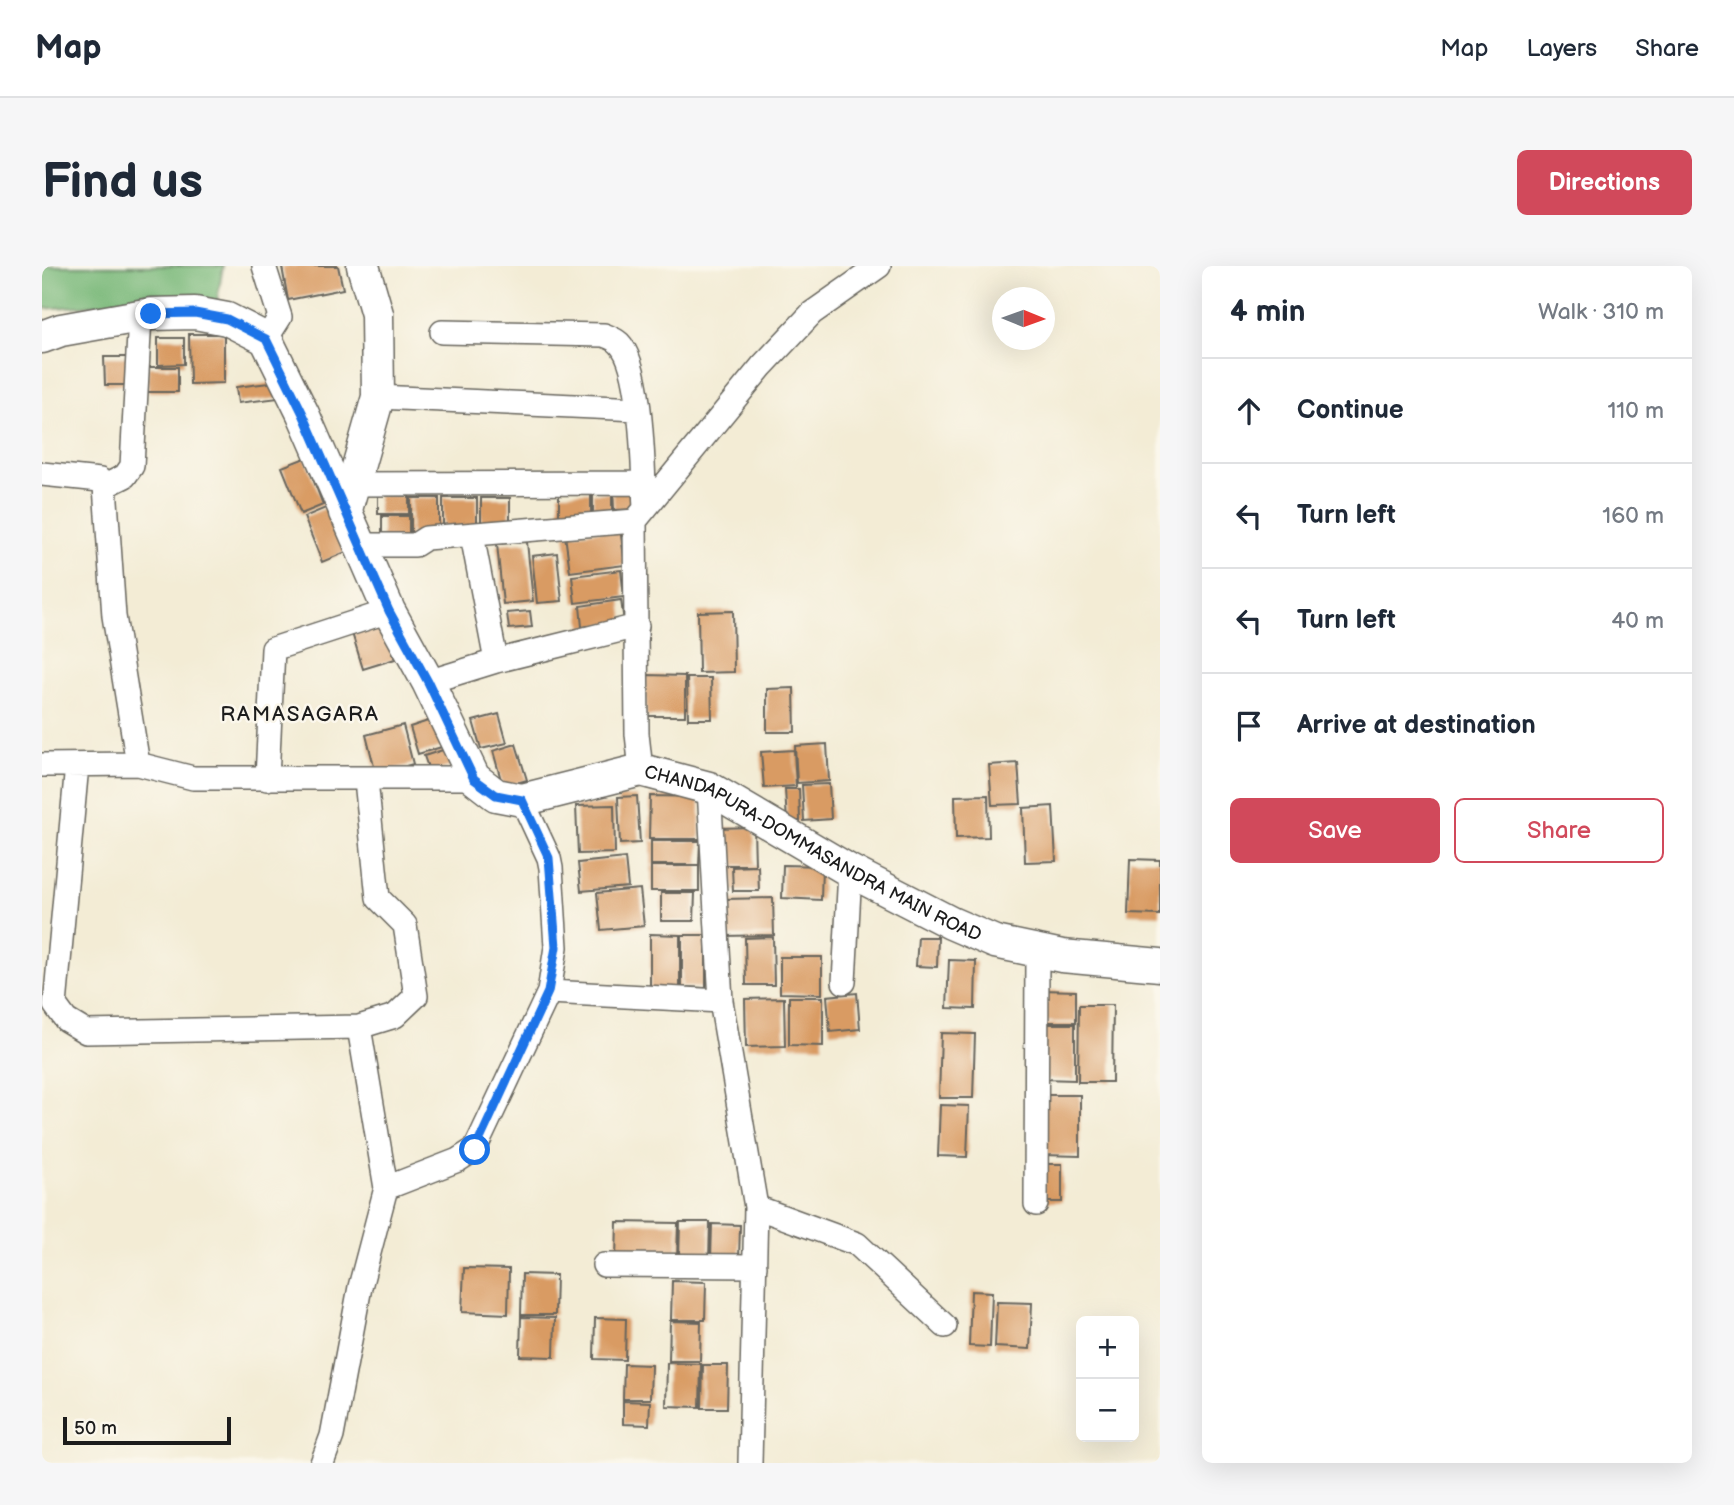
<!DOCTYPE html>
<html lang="en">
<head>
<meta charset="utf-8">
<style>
  :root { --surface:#fff; --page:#f6f6f7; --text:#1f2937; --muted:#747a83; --line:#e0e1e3; --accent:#d1495b }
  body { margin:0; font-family:"Balsamiq Sans",sans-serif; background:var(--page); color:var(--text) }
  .controls { position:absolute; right:21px; bottom:21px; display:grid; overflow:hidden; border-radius:10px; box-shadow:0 7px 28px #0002 }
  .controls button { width:63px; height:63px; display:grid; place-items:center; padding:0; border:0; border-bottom:2px solid var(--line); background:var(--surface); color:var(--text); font:35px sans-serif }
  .compass { position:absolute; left:950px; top:21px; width:63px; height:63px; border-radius:50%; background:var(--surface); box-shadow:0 7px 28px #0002; rotate:91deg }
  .scale { position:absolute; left:21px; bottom:18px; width:168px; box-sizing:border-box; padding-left:7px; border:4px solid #1c1c1c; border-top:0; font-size:19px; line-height:24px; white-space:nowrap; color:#1c1c1c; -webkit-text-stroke:5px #fbf7ec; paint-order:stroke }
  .stop { position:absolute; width:21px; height:21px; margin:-16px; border:5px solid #1a73e8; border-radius:50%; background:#fff }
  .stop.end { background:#1a73e8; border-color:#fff; box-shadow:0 2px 7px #0008 }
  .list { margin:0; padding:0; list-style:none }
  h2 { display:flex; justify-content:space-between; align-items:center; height:91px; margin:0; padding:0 28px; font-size:30px }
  h2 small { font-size:23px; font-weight:400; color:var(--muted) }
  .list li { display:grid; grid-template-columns:46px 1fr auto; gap:21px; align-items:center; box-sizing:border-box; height:105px; padding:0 28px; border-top:2px solid var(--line) }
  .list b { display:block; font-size:26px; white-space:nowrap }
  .list em { font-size:23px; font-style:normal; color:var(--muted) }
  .actions { display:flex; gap:14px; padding:21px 28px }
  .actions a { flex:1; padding:16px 0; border:2px solid var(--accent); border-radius:10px; text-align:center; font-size:24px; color:var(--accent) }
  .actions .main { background:var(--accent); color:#fff }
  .icon { flex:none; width:38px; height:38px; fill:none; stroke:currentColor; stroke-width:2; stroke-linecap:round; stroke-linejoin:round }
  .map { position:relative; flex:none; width:1118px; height:1197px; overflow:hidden; border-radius:10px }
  header { display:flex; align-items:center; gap:42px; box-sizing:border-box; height:98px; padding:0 35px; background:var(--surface); border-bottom:2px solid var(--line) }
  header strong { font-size:33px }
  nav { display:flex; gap:38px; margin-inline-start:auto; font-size:24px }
  .intro { display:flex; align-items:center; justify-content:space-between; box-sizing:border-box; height:168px; padding:0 42px }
  h1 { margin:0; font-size:49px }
  .button { padding:18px 32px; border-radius:10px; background:var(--accent); color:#fff; font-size:24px; font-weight:700 }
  main { display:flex; gap:42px; padding:0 42px }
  aside { flex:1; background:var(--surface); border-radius:10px; box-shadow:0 7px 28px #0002 }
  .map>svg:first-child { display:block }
</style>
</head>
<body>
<header>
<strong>Map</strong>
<nav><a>Map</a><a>Layers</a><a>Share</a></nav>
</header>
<div class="intro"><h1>Find us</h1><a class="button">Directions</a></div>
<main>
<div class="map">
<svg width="1118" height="1197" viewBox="0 0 1118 1197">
  <rect width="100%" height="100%" fill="#fbf7ec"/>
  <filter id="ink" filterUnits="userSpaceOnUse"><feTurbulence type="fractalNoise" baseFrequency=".0143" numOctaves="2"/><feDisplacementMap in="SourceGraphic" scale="14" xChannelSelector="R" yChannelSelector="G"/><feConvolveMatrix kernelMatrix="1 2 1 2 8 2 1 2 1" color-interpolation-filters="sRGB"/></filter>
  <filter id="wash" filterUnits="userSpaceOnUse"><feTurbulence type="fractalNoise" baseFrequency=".00686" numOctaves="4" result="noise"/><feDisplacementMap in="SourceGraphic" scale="28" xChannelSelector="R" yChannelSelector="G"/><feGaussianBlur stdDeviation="1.57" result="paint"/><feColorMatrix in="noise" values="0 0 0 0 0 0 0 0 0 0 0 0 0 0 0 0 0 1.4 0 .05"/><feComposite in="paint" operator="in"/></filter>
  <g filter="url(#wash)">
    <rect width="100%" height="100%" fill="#f3ecd5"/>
    <path fill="#78b878" stroke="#4a6a4a" stroke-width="2" d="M0,0H181L174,41L119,34L0,43Z"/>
    <g id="blocks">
      <path fill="#d99b63" d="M246,0H296L301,23L246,34L240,1Z
        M147,68H182V117L148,118Z
        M116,72H142V98L116,99Z
        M62,91H87V119H63Z
        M106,101H136V126H106Z
        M235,116L237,132L196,137L194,121Z
        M263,192L281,239L259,248L240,201Z
        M598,221V243L572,244L571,222Z
        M549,226V249H517V227Z
        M551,227H570V249L551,250Z
        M336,229L367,230V248H336Z
        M369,232H397V268L369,269Z
        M401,232H435V261H401Z
        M439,232H468V259L439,258Z
        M286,241L304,286L280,296L262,251Z
        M340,250H367V274H340Z
        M578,262L583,299L528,306L523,269Z
        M485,276L491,335L461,338L455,278Z
        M515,287L520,335L495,337L490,290Z
        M579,304L582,331L533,337L530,310Z
        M579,334L582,356L540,361L538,340Z
        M488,345L490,361L467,363L465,347Z
        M691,345L692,406L657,407L656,346Z
        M342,357L353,393L321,403L310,367Z
        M604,409L643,410V450H604Z
        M645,412H669L670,453H646Z
        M752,422L753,466H725V423Z
        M457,448L465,477L439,483L431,455Z
        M395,452L403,480L376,488L368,461Z
        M361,459L371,498L334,508L324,469Z
        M474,478L485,514L461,521L451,485Z
        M785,478L787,515L755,517L753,480Z
        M404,483L410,500L388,507L382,490Z
        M752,484L754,520L722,522L719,486Z
        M976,497L979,538L950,539L947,499Z
        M787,518L789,553L762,555L760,519Z
        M743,523H757L758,555L745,556Z
        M946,529L947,571L914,572L913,530Z
        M595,530L598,577L578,578L576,531Z
        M608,530L658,531V573H607Z
        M572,539L573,587L536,588L534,540Z
        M1011,540L1014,595L983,596L981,542Z
        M712,561L713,599H677L676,562Z
        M609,575H658L657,599H609Z
        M583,592L586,621L539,625L536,597Z
        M1088,593L1118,594V649L1086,648Z
        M741,599L780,600L779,634L740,632Z
        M609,600H657V625H609Z
        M716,600L717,625H691L690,601Z
        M598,623L602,660L559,664L555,627Z
        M619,627H653L652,655H619Z
        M731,632L732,669L683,670L682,633Z
        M608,668L638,669V731H608Z
        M640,669H664V722L640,721Z
        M731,671L732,719H704L703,672Z
        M876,671H896L895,701L874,700Z
        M738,691H780V728L738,727Z
        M907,694L934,695L933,743L905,742Z
        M1000,724L1034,725V756H1000Z
        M815,727L818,763L788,766L785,730Z
        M747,731H781V780L747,779Z
        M742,732L743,780L704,781L703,733Z
        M1037,739H1071L1070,816H1036Z
        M1001,758H1033V814L1000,813Z
        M899,767L933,768L931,832H897Z
        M1002,829H1038V890L1001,889Z
        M898,839L927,840L925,891L896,890Z
        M1002,898H1020V936H1002Z
        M575,956L636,957L635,995L574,994Z
        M638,956H668L667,995H637Z
        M670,958L698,959L697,994H669Z
        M422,1002L467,1003L466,1048L420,1046Z
        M480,1008L514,1009L513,1049H479Z
        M630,1015L664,1016L663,1054H629Z
        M929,1025L950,1026L948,1081L927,1080Z
        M955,1036L990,1037L988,1083L953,1081Z
        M479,1051L513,1052L512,1091L478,1090Z
        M553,1052L584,1053L583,1094L552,1093Z
        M628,1055L659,1056L658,1095H627Z
        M625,1097L659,1098L658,1141L624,1140Z
        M582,1098L609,1099L608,1133H581Z
        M661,1099H686L685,1142H660Z
        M581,1135L608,1136L607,1159L581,1158Z"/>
    </g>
  </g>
  <g filter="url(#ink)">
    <use href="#blocks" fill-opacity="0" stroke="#67655d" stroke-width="2"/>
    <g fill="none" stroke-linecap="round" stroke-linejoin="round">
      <defs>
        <path id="street" d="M222,0L238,51L224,73
          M400,66L562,69C567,71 573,73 577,77C601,100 601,208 603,243
          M336,131L596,143
          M0,208L58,214L63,220L72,350L96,498
          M313,218L601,217
          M63,220L83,210L90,200L98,50
          M430,269L454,395
          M317,279H373L384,272L593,255
          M386,416L454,395L595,360
          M0,499L96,498L151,512H432
          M35,499L13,739L24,754L44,766L317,761L344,922
          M599,504L595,468L593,255L720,100L770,47L837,0
          M225,513L231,383L347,345
          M667,522L679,735L714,941L708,1197
          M802,716L808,605
          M507,726L679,735
          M317,761L353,750L374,730L363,659L336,632L324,514
          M994,938L995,685
          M714,941L815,978L903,1060
          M562,999L713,1000
          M280,1197L290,1170L318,1021L344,922L416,894L433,883L507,726L514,681L509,602L507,592L480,534"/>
        <g id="secondary">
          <path id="s1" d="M0,71L19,64L109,48L153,47L185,53L224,73L261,148L347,345L386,416L432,512L454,529L480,534L599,504L667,522L808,605L909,657L953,676L1020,690L1118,699"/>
          <path d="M303,247L336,131L335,48L321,0"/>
        </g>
      </defs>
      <use href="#street" stroke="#67655d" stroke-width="26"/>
      <use href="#secondary" stroke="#67655d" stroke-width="35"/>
      <use href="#street" stroke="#fff" stroke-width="23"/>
      <use href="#secondary" stroke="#fff" stroke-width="32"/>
    </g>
  </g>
  <g fill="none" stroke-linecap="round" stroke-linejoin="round" filter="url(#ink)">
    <path stroke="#1a73e8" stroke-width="9" d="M109,48L153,47L185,53L224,73L261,148L347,345L386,416L432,513L454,529L480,534L507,592L514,681L506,726L433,884"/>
  </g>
  <g text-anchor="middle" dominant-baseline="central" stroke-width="5" stroke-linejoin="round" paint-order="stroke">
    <g font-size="18" fill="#1c1c1c" stroke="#fbf7ec">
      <text stroke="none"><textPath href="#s1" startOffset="1087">CHANDAPURA-DOMMASANDRA MAIN ROAD</textPath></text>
    </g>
    <g font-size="21" letter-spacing="2" fill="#1c1c1c" stroke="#fbf7ec">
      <text x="258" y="448">RAMASAGARA</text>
    </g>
  </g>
</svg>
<div class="controls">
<button>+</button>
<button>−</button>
</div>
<svg class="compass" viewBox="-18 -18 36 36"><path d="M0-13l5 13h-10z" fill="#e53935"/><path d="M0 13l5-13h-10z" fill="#747a83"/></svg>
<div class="scale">50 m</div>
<div class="stop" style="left:433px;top:884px"></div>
<div class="stop end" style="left:109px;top:48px"></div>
</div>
<aside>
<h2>4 min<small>Walk · 310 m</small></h2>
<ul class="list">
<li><svg class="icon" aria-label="ahead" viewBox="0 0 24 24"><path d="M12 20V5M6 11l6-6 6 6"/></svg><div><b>Continue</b></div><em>110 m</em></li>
<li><svg class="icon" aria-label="left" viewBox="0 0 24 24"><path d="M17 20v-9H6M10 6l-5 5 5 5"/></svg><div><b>Turn left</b></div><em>160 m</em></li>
<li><svg class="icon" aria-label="left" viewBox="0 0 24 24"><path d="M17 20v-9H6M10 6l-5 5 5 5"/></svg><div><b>Turn left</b></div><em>40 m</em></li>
<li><svg class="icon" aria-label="arrive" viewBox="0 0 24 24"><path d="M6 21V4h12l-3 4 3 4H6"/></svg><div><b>Arrive at destination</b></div></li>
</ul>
<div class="actions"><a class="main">Save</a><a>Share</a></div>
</aside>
</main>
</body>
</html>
